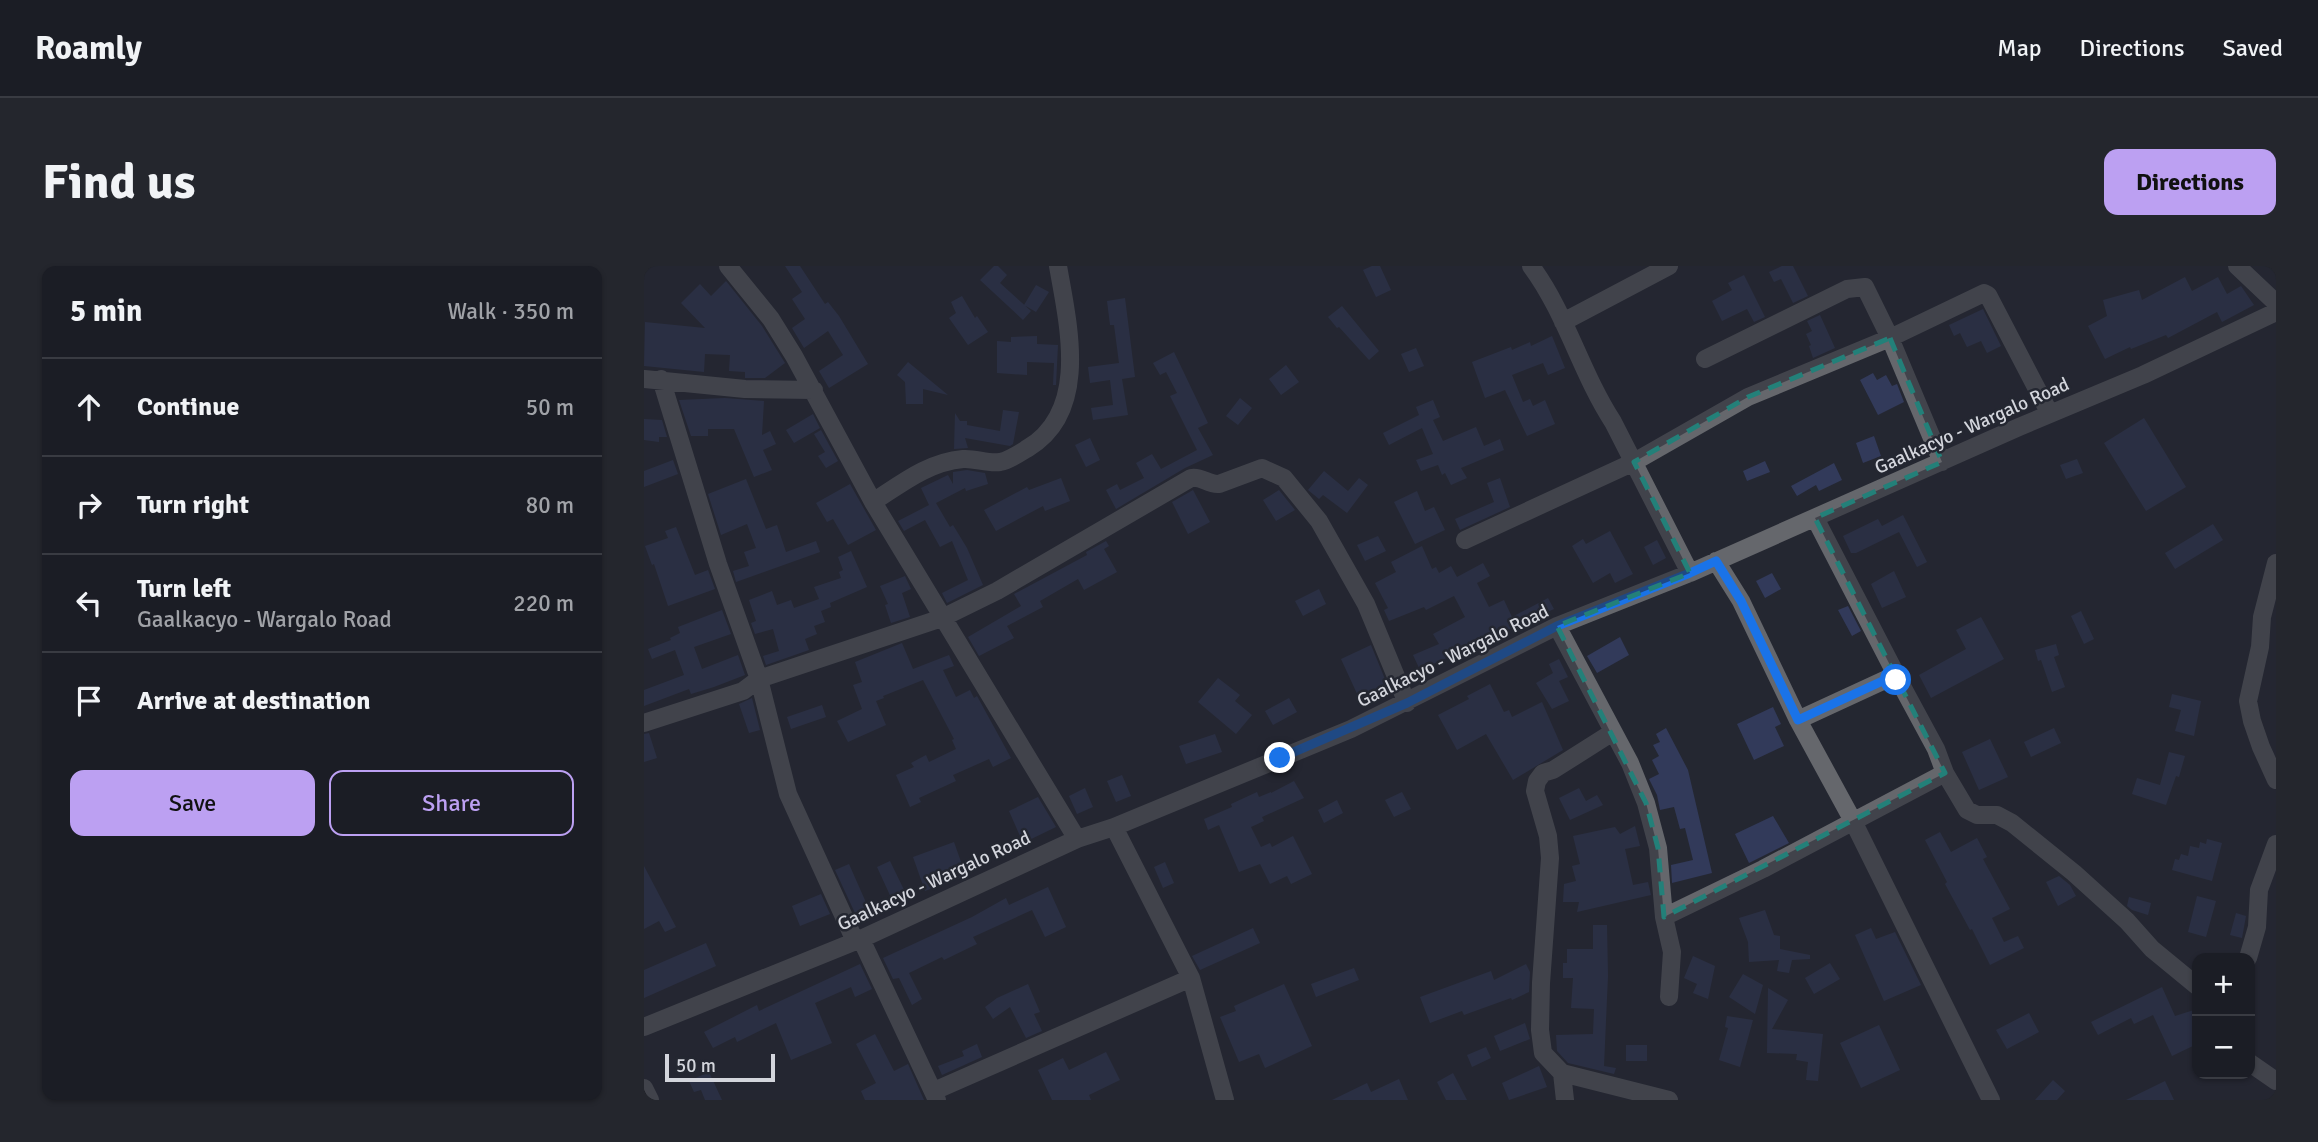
<!DOCTYPE html>
<html lang="en">
<head>
<meta charset="utf-8">
<style>
  :root { --surface:#1b1d25; --page:#24262d; --text:#f1f3f6; --muted:#a0a2a7; --line:#393b42; --accent:#bca0f2 }
  body { margin:0; font-family:Signika,sans-serif; background:var(--page); color:var(--text) }
  .controls { position:absolute; right:21px; bottom:21px; display:grid; overflow:hidden; border-radius:14px; box-shadow:0 2px 5px #0004 }
  .controls button { width:63px; height:63px; display:grid; place-items:center; padding:0; border:0; border-bottom:2px solid var(--line); background:var(--surface); color:var(--text); font:35px sans-serif }
  .scale { position:absolute; left:21px; bottom:18px; width:110px; box-sizing:border-box; padding-left:7px; border:4px solid #d3d5dc; border-top:0; font-size:19px; line-height:24px; white-space:nowrap; color:#d3d5dc; -webkit-text-stroke:5px #242731; paint-order:stroke }
  .stop { position:absolute; width:21px; height:21px; margin:-16px; border:5px solid #1a73e8; border-radius:50%; background:#fff }
  .stop.end { background:#1a73e8; border-color:#fff; box-shadow:0 2px 7px #0008 }
  .list { margin:0; padding:0; list-style:none }
  h2 { display:flex; justify-content:space-between; align-items:center; height:91px; margin:0; padding:0 28px; font-size:30px }
  h2 small { font-size:23px; font-weight:400; color:var(--muted) }
  .list li { display:grid; grid-template-columns:46px 1fr auto; gap:21px; align-items:center; box-sizing:border-box; height:98px; padding:0 28px; border-top:2px solid var(--line) }
  .list b { display:block; font-size:26px; white-space:nowrap }
  .list p { margin:0; font-size:23px; white-space:nowrap; color:var(--muted) }
  .list em { font-size:23px; font-style:normal; color:var(--muted) }
  .actions { display:flex; gap:14px; padding:21px 28px }
  .actions a { flex:1; padding:16px 0; border:2px solid var(--accent); border-radius:14px; text-align:center; font-size:24px; color:var(--accent) }
  .actions .main { background:var(--accent); color:#111 }
  .icon { flex:none; width:38px; height:38px; fill:none; stroke:currentColor; stroke-width:2; stroke-linecap:round; stroke-linejoin:round }
  .map { position:relative; flex:none; width:1632px; height:834px; overflow:hidden; border-radius:14px }
  header { display:flex; align-items:center; gap:42px; box-sizing:border-box; height:98px; padding:0 35px; background:var(--surface); border-bottom:2px solid var(--line) }
  header strong { font-size:33px }
  nav { display:flex; gap:38px; margin-inline-start:auto; font-size:24px }
  .intro { display:flex; align-items:center; justify-content:space-between; box-sizing:border-box; height:168px; padding:0 42px }
  h1 { margin:0; font-size:49px }
  .button { padding:18px 32px; border-radius:14px; background:var(--accent); color:#111; font-size:24px; font-weight:700 }
  main { display:flex; gap:42px; padding:0 42px }
  aside { flex:1; background:var(--surface); border-radius:14px; box-shadow:0 2px 5px #0004 }
  .map>svg:first-child { display:block }
</style>
</head>
<body>
<header>
<strong>Roamly</strong>
<nav><a>Map</a><a>Directions</a><a>Saved</a></nav>
</header>
<div class="intro"><h1>Find us</h1><a class="button">Directions</a></div>
<main>
<aside>
<h2>5 min<small>Walk · 350 m</small></h2>
<ul class="list">
<li><svg class="icon" aria-label="ahead" viewBox="0 0 24 24"><path d="M12 20V5M6 11l6-6 6 6"/></svg><div><b>Continue</b></div><em>50 m</em></li>
<li><svg class="icon" aria-label="right" viewBox="0 0 24 24"><path d="M7 20v-9h11M14 6l5 5-5 5"/></svg><div><b>Turn right</b></div><em>80 m</em></li>
<li><svg class="icon" aria-label="left" viewBox="0 0 24 24"><path d="M17 20v-9H6M10 6l-5 5 5 5"/></svg><div><b>Turn left</b><p>Gaalkacyo - Wargalo Road</p></div><em>220 m</em></li>
<li><svg class="icon" aria-label="arrive" viewBox="0 0 24 24"><path d="M6 21V4h12l-3 4 3 4H6"/></svg><div><b>Arrive at destination</b></div></li>
</ul>
<div class="actions"><a class="main">Save</a><a>Share</a></div>
</aside>
<div class="map">
<svg width="1632" height="834" viewBox="0 0 1632 834">
  <rect width="100%" height="100%" fill="#242731"/>
  <path fill="#323a5a" d="M141,0H156L181,38L184,36L195,50L224,98L185,122L175,105L199,89L184,65L160,82L148,62L161,53L148,33L158,26Z
    M350,0H354L363,9L356,17L387,45L379,54L336,14Z
    M728,0H736L747,24L732,31L719,4Z
    M1138,0H1149L1164,30L1149,37L1137,13L1130,16L1125,6Z
    M1100,9L1121,51L1110,56L1103,43L1078,55L1068,35L1088,24L1084,17Z
    M1541,11L1548,25L1574,11L1583,28L1597,20L1610,39L1578,56L1573,46L1524,72L1522,69L1487,83L1486,81L1461,93L1444,60L1463,50L1459,34L1495,24L1498,34Z
    M82,15L118,60L141,97L121,112H101V106L85,105L86,89L61,88L60,106L0,100L1,56L61,62L37,37L56,18L67,30Z
    M392,19L405,26L392,46L380,39Z
    M318,30L331,52L333,50L344,66L324,79L305,52L312,47L307,36Z
    M481,32L491,111L478,113L484,149L449,154L447,142L469,139L466,114L446,117L444,101L475,97L470,59H466L463,35Z
    M698,40L735,85L725,94L695,61L693,62L684,51Z
    M1339,43L1357,80L1343,87L1337,75L1323,81L1316,67L1310,70L1305,59Z
    M1176,49L1191,82L1169,92L1165,80L1167,79L1162,68L1168,65L1163,55Z
    M393,70V78L414,79L412,119H409L410,97L383,96V109L353,107V75L367,76V71Z
    M908,70L921,102L904,109L899,97L868,109L879,136L886,133L889,140L901,134L911,158L883,170L861,124L841,132L828,96L867,81L868,84L886,76L887,80Z
    M772,82L780,100L765,106L757,88Z
    M530,86L564,157L554,162L569,189L541,202L472,243L462,224L473,218L476,224L500,212L492,197L508,188L517,203L553,184L526,130L533,127L522,106L516,109L509,97Z
    M264,96L304,129L279,123V138H262L261,116L253,109Z
    M642,99L655,116L637,129L625,113Z
    M1229,107L1233,114L1242,109L1248,120L1253,118L1260,136L1234,149L1216,114Z
    M81,132L120,135L118,169L126,165L132,178L119,184L128,204L110,211L90,163H64V170H47L35,134Z
    M596,132L608,142L594,159L582,150Z
    M789,134L796,151L789,154L799,175L832,161L840,180L856,173L860,184L817,202L823,212L807,219L801,207L798,209L794,199L777,205L772,194L789,188L778,162L745,179L739,167L775,149L772,141Z
    M359,144L375,146L369,178L366,180L321,172L324,182L310,183L311,147L316,155H323V159L356,165Z
    M169,148L176,162L150,177L142,164Z
    M1500,152L1542,221L1502,245L1460,177Z
    M0,153L18,154L23,171H15V176L0,174Z
    M177,164L194,195L182,202L174,190L181,186L170,168Z
    M1230,170L1237,190L1219,197L1212,177Z
    M446,172L456,194L442,201L431,179Z
    M1433,193L1439,207L1422,213L1416,199Z
    M29,194L34,208L0,221V205Z
    M1121,195L1126,206L1103,215L1099,205Z
    M1190,197L1198,214L1175,225L1172,219L1153,230L1147,220Z
    M323,204L341,207L344,218L322,225L321,222L292,237L306,261L309,259L323,282L339,319L303,337L298,327L324,314L308,275L296,281L281,254L260,265L254,255L285,239L277,222L304,209L309,218V206Z
    M680,205L704,225L715,212L724,219L703,247L679,229L675,233L664,224Z
    M417,212L426,235L401,245L399,240L352,265L340,244L383,221L385,224Z
    M856,212L866,241L816,264L811,253L850,236L843,217Z
    M102,213L122,263L133,259L142,286L172,275L176,286L92,316L89,305L105,300L100,286L112,282L103,258L77,269L64,228Z
    M206,218L232,264L204,279L189,253L183,256L172,237Z
    M549,224L566,256L544,268L528,236Z
    M635,224L651,244L632,255L619,234Z
    M773,225L781,245L790,241L801,264L771,278L750,236Z
    M1259,249L1283,296L1273,301L1255,266L1212,287H1207L1199,270L1234,253L1238,260Z
    M1569,258L1579,274L1531,303L1521,287Z
    M32,261L51,309L64,304L71,323L24,340L10,298L8,299L1,280L24,272L21,265Z
    M966,265L989,308L971,317L966,307L949,317L928,280L939,273L942,278Z
    M734,270L742,285L721,295L713,279Z
    M1013,274L1022,292L1009,299L1000,281Z
    M462,275L465,280L460,283L473,306L440,324L434,313L396,335L399,341L363,360L370,372L335,390L324,371L377,340L370,328L443,289L442,286Z
    M778,280L788,303L792,301L795,307L807,300L813,311L839,297L846,310L833,317L845,341L860,334L868,351L904,332L910,343L776,404L769,389L795,378L789,368L821,351L810,330L782,344L780,341L745,355L740,344L744,342L731,317L752,306L747,296Z
    M207,285L223,321L186,337L187,341L177,345L181,356L170,360L173,368L161,373L165,384L122,399L119,390L135,385L129,363L111,368L107,357L112,355L105,334L128,325L133,339L147,334L150,342L175,333L170,321L197,312L195,306L199,304L194,291Z
    M1250,305L1262,331L1238,342L1227,318Z
    M1128,307L1137,323L1121,332L1112,315Z
    M261,310L267,323L258,327L266,351L247,357L241,339L244,338L236,320Z
    M675,323L682,338L659,350L651,335Z
    M1204,340L1217,365L1208,370L1194,344Z
    M78,344L87,368L50,381L58,403L94,389L101,409L70,421L47,428L45,423L0,440V424L40,409L31,384L8,393L4,383L27,374L26,372L36,367L34,361Z
    M1437,345L1450,373L1440,378L1427,350Z
    M1337,351L1360,393L1287,432L1275,409L1322,383L1312,364Z
    M976,371L985,389L953,407L943,390Z
    M258,377L269,403L305,389L310,400L299,404L312,431L326,424L330,432L333,430L367,492L349,501L345,493L309,509L312,515L275,532L277,536L266,541L252,509L270,501L267,497L282,489L285,496L312,483L308,474L310,473L279,414L239,430L240,432L232,435L242,459L204,476L193,455L218,443L209,419L218,416L211,396Z
    M1412,378L1415,389L1410,391L1421,421L1408,426L1397,394L1394,395L1391,384Z
    M727,379L743,418L715,432L697,393Z
    M915,393L924,411L915,415L925,435L908,443L892,417L909,407L905,398Z
    M574,412L596,429L591,435L608,449L592,468L554,436Z
    M846,418L860,446L865,444L868,451L898,436L919,484L869,514L842,468L813,484L794,449L825,433L823,430Z
    M1528,428L1557,435L1550,470L1531,465L1537,444L1525,441Z
    M108,432L116,464L105,467L95,438Z
    M645,432L653,446L629,459L621,445Z
    M178,439L182,451L147,463L143,451Z
    M1129,441L1137,458L1131,461L1140,480L1110,494L1093,458Z
    M1022,462L1044,504L1068,607L1028,617L1027,599L1049,594L1041,562L1036,563L1030,541L1016,544L1013,529L1005,513L1015,508L1008,494L1015,490L1009,479L1016,476L1012,468Z
    M1410,462L1417,477L1387,491L1380,476Z
    M5,467L13,492L0,496V468Z
    M571,468L578,486L542,498L535,480Z
    M1346,473L1364,511L1335,524L1318,486Z
    M1525,486L1541,490L1535,511L1532,510L1522,539L1488,528L1493,512L1516,519Z
    M478,509L487,530L472,536L463,515Z
    M650,515L660,532L618,551L620,555L607,561L617,581L626,577L628,581L649,570L668,608L647,618L643,610L626,618L616,598L595,606L575,559L564,564L560,553L588,541L587,538L613,526L615,531L627,526V527Z
    M441,522L449,541L433,548L425,530Z
    M935,522L942,535L953,529L959,539L926,554L915,532Z
    M758,526L767,543L750,551L741,534Z
    M394,531L412,561L379,577L365,545Z
    M693,534L699,547L680,557L674,544Z
    M1129,550L1145,577L1105,597L1091,568Z
    M991,560L996,580L981,583L989,619L1004,616L1007,629L933,646L935,636H919L920,618L932,615L928,600L936,598L929,570L971,561L976,568Z
    M1296,566L1307,586L1333,572L1343,591L1339,593L1366,643L1348,652L1360,676L1374,670L1380,682L1346,699L1328,663L1326,664L1301,618L1303,616L1281,574Z
    M1563,573L1578,577L1568,615L1528,604L1531,593L1535,594L1537,588L1544,590L1546,580L1555,582L1556,576L1562,578Z
    M310,576L322,610L281,625L269,591Z
    M246,595L264,632L250,638L233,601Z
    M521,596L530,617L519,622L510,601Z
    M205,598L224,641L211,647L191,604Z
    M0,600L32,661L21,666L15,655L0,663Z
    M1415,610L1426,619L1432,630L1414,640L1402,616Z
    M404,621L422,661L401,671L388,644L329,671L333,678L300,694L298,691L265,707L278,733L268,739L255,712L249,713L239,692L328,651L362,632L365,639Z
    M177,628L186,648L156,660L148,640Z
    M1553,630L1572,635L1562,671L1544,666Z
    M1485,631L1507,637L1504,649L1488,644L1483,640Z
    M1121,644L1130,669L1136,670V683L1166,689V693L1148,694L1145,707L1133,705L1135,694L1105,696L1104,676L1095,652Z
    M1592,647L1602,650L1598,672L1586,669Z
    M949,659H963L964,710L960,800L972,802L970,808L924,797L913,785L912,769L949,768L950,743L927,742L929,712H919V697H923V683H949Z
    M609,662L616,677L556,704L548,690Z
    M1227,662L1232,673L1251,666L1277,719L1240,735L1211,669Z
    M62,677L72,700L0,732V704Z
    M1049,690L1071,700L1064,733L1049,727L1053,718L1040,712Z
    M1186,697L1196,713L1170,728L1161,712Z
    M216,698L228,723L211,731L207,721L171,737L188,777L147,794L132,757L93,776L91,771L69,782L60,766L113,739L115,745Z
    M882,698L886,706L885,726L868,734L867,732L820,749L818,745L786,757L776,731L847,705L850,714Z
    M710,702L715,714L672,731L667,718Z
    M1099,708L1119,719L1111,748L1085,731Z
    M384,718L396,746L390,748L398,765L382,772L366,741L349,753L341,741L353,732Z
    M640,718L668,780L621,802L615,788L595,796L576,751L592,745L590,740Z
    M1518,721L1531,750L1553,743V778L1528,790L1509,749L1490,758L1487,752L1454,769L1447,756Z
    M1124,722L1144,734L1128,763L1179,768L1174,815L1162,814L1164,796L1152,794L1153,788L1123,787Z
    M1385,747L1395,766L1363,783L1352,764Z
    M1083,750L1109,754L1096,801L1075,794L1084,762L1081,761Z
    M881,757L886,773L856,785L850,770Z
    M1235,759L1256,804L1217,822L1196,777Z
    M231,768L250,805L264,798L280,834H221L217,825L232,817L212,778Z
    M333,778L338,791L298,809L294,800L320,790L318,785Z
    M982,779H1003V795H982Z
    M842,781L847,792L828,801L823,789Z
    M462,786L476,814L445,829L447,834H408L394,804L419,792L425,804Z
    M895,800L903,821L865,834L858,817Z
    M65,806L78,834H61L57,824L50,826L45,815Z
    M809,807L823,834H802L793,816Z
    M755,813L764,834H688L723,817L727,826Z
    M1409,814L1421,825L1413,834H1391Z
    M1521,815L1530,834H1482Z"/>
  <g fill="none" stroke-linecap="round" stroke-linejoin="round">
    <path stroke="#65676c" stroke-width="18" d="M84,0L127,53L150,90L229,236L433,573
      M887,0C922,47 937,107 969,156L1046,307
      M1593,0L1632,37
      M919,56L1025,0
      M1061,93L1203,23L1221,21L1246,72L1298,196
      M0,113L101,123L170,124
      M17,113L74,298L115,413L144,528L211,675
      M229,236C257,218 284,196 319,193C331,192 344,198 356,196C366,194 376,187 384,182C446,145 424,58 414,0
      M1171,252L1259,422
      M821,274L990,196L1104,131L1246,72L1340,27L1344,29L1406,148
      M1072,295L1097,335L1154,454L1209,555L1347,834
      M1632,297L1618,351L1616,381L1604,435L1608,455L1617,481L1632,514
      M913,360L986,497L1002,537L1014,582L1020,651L1028,686L1025,731
      M1154,454L1245,412L1252,414L1259,422L1292,483L1301,507L1323,544L1333,549H1353L1368,557L1430,607L1483,655L1508,683L1553,720
      M0,457L99,425L115,413L298,352L353,325L547,212C558,210 564,219 575,218L618,202L640,212L675,255L722,338L763,437
      M470,561L547,712L581,834
      M1020,651L1119,603L1301,507
      M217,673L293,834
      M1604,692L1613,661L1615,624L1632,578
      M0,761L217,673L433,573L470,561L707,463L913,360L1046,307L1375,161L1499,109L1632,46
      M1606,797L1632,815
      M918,807L1025,834
      M0,822L6,834
      M290,825L547,712
      M921,834L918,807L899,787L896,764L897,717L906,592L904,570L891,525L893,515L899,507L909,504L969,466"/>
  </g>
  <g fill="none" stroke-linecap="round" stroke-linejoin="round">
    <path stroke="#1a73e8" stroke-width="9" d="M636,492L763,437L913,360L1046,307L1072,295L1097,335L1154,454L1245,412L1252,414"/>
  </g>
  <path d="M0 0H1632V834H0ZM1246,72L1298,196L1171,252L1301,507L1020,651L1014,582L1002,537L913,360L1046,307L990,196L1104,131Z" fill="#242731" fill-opacity=".55" fill-rule="evenodd"/>
  <path fill="none" stroke="#238079" stroke-width="5" stroke-dasharray="14 9" stroke-linejoin="round" d="M1246,72L1298,196L1171,252L1301,507L1020,651L1014,582L1002,537L913,360L1046,307L990,196L1104,131Z"/>
  <g text-anchor="middle" dominant-baseline="central" stroke-width="5" stroke-linejoin="round" paint-order="stroke">
    <g font-size="19" fill="#d3d5dc" stroke="#242731">
      <text transform="translate(1328 160) rotate(-24)">Gaalkacyo - Wargalo Road</text>
      <text transform="translate(809 390) rotate(-26)">Gaalkacyo - Wargalo Road</text>
      <text transform="translate(290 615) rotate(-25)">Gaalkacyo - Wargalo Road</text>
    </g>
  </g>
</svg>
<div class="controls">
<button>+</button>
<button>−</button>
</div>
<div class="scale">50 m</div>
<div class="stop" style="left:1252px;top:414px"></div>
<div class="stop end" style="left:636px;top:492px"></div>
</div>
</main>
</body>
</html>
